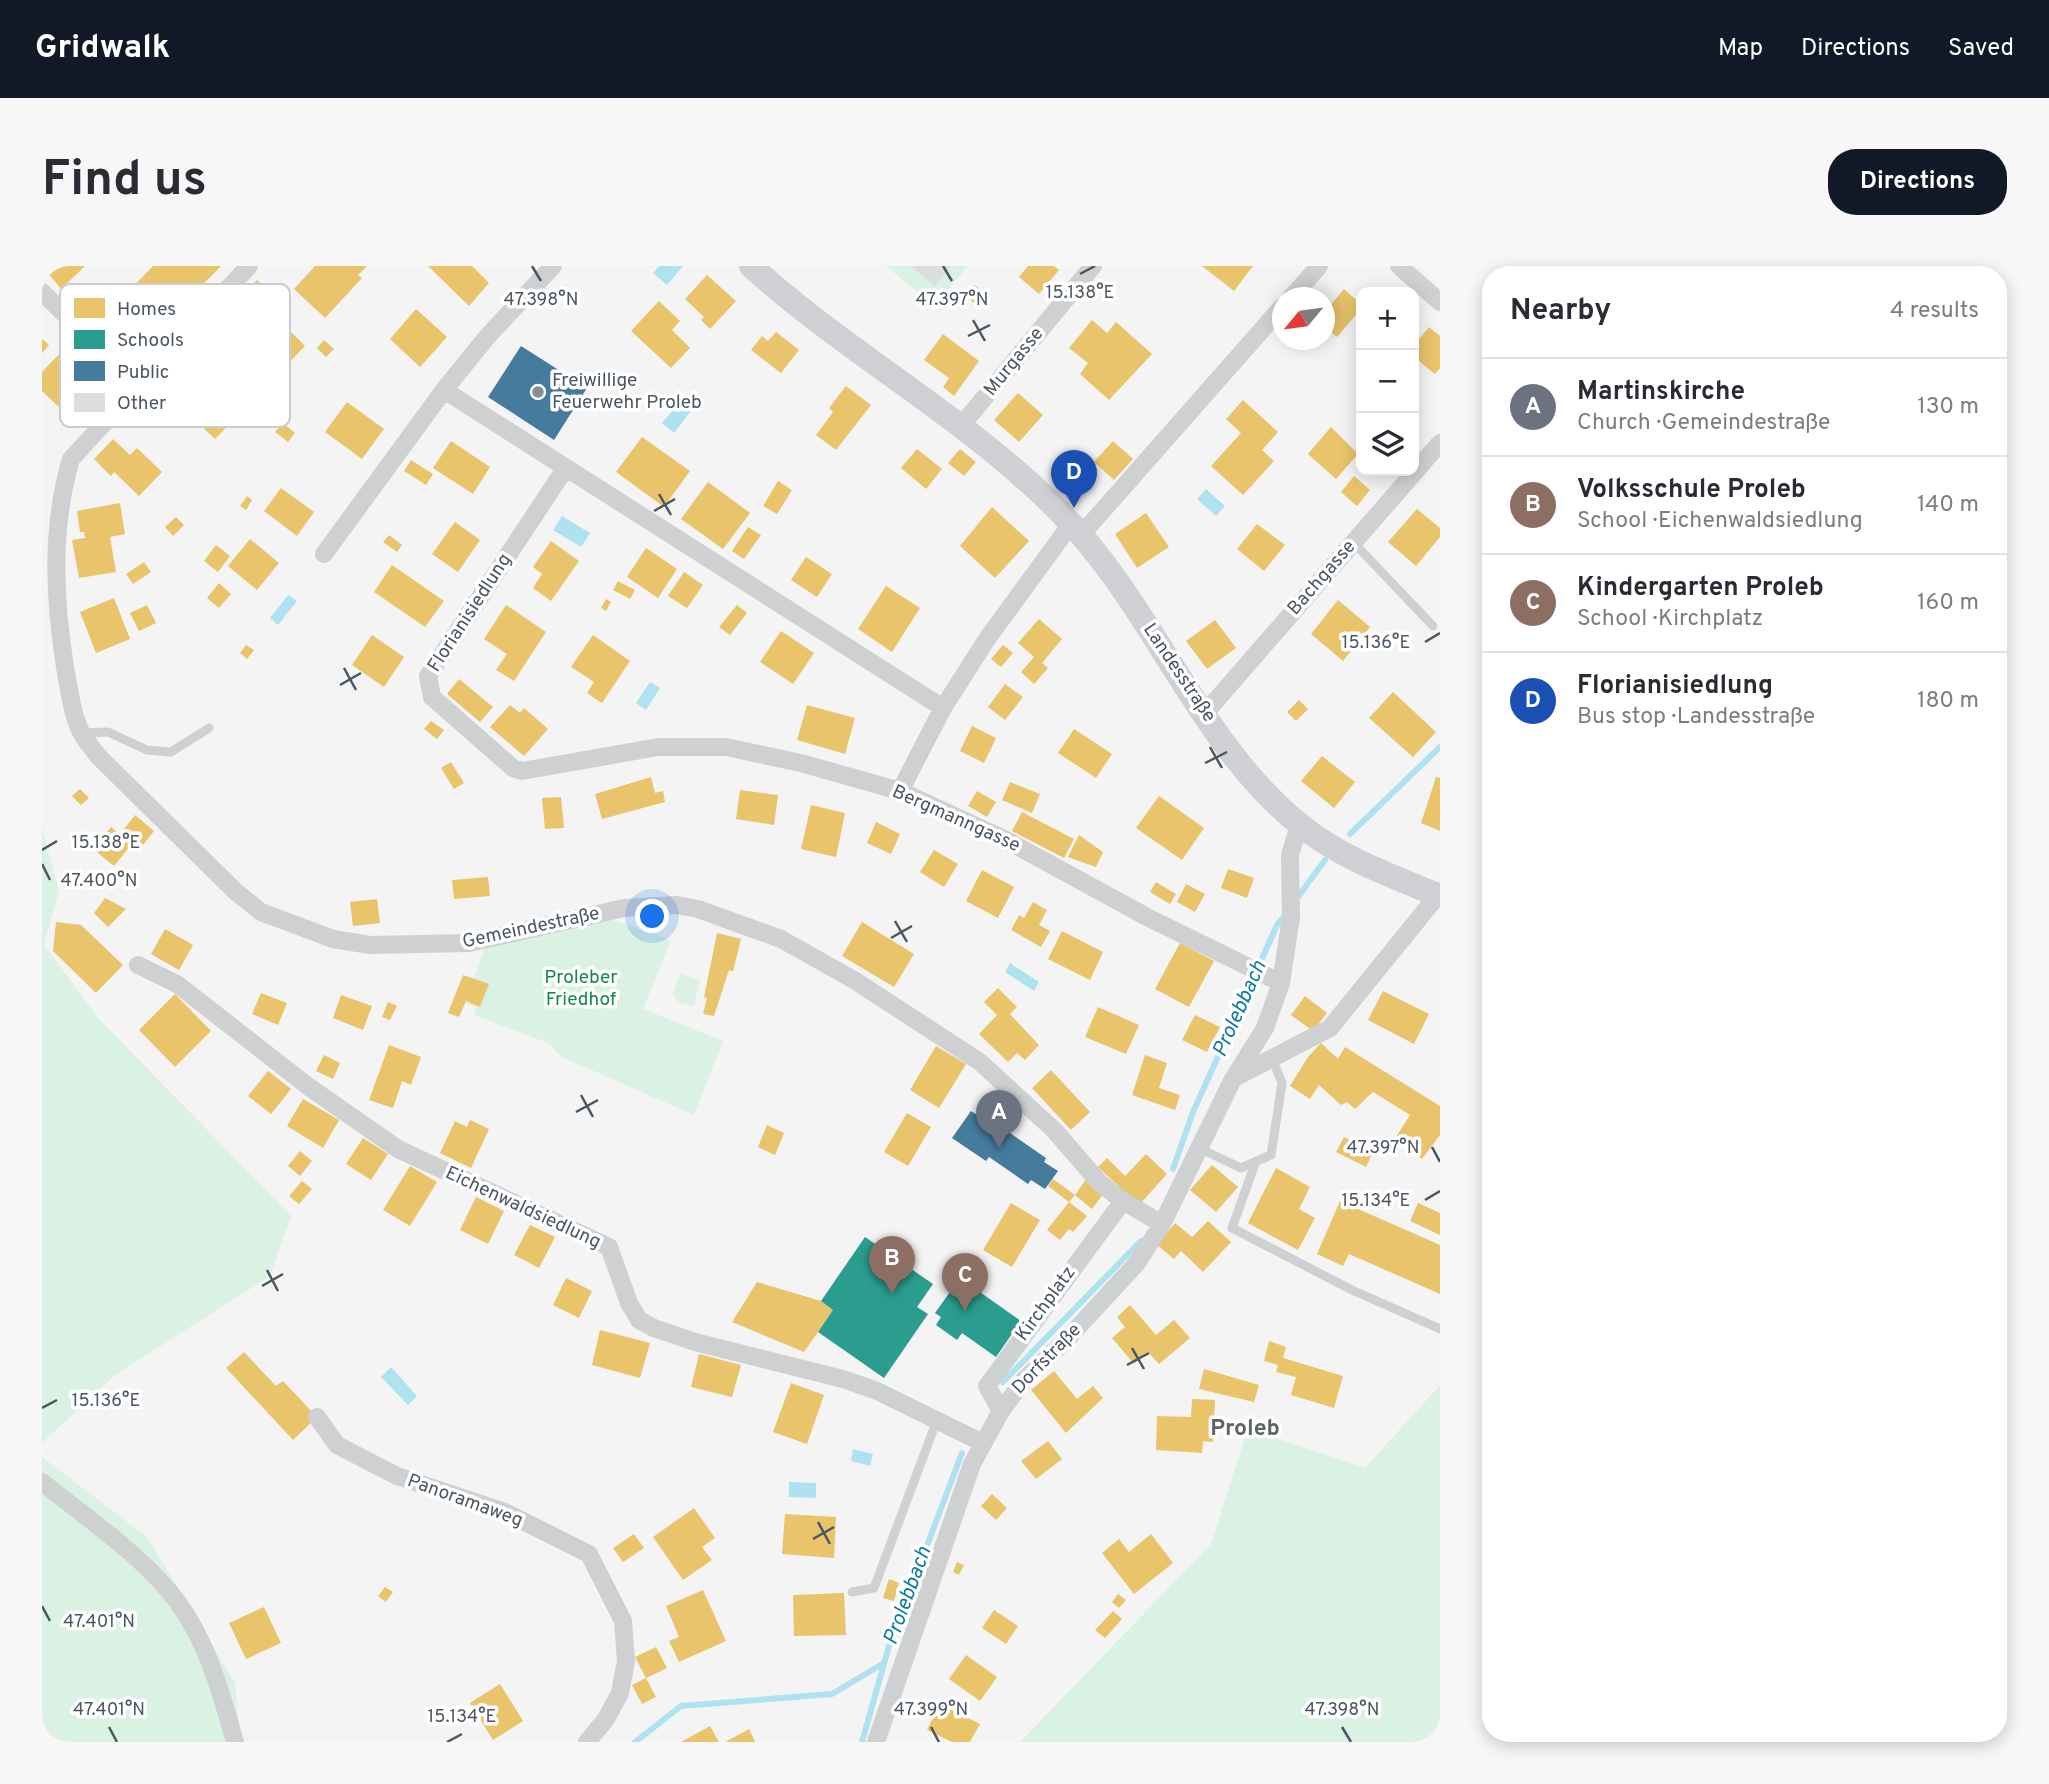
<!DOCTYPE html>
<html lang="en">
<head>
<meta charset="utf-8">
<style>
  :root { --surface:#fff; --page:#f7f7f7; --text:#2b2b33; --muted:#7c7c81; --line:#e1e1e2; --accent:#111827 }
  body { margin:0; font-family:Overpass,sans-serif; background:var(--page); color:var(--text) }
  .controls { position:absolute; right:21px; top:21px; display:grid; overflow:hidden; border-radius:14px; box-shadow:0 4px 18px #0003 }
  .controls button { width:63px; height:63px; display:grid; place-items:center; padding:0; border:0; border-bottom:2px solid var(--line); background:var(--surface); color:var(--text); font:35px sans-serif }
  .compass { position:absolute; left:1230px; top:21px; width:63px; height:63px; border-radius:50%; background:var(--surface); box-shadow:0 4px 18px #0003; rotate:241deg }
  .you { position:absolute; left:611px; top:651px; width:24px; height:24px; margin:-18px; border:5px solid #fff; border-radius:50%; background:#1a73e8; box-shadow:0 0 0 10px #1a73e833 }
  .badge { display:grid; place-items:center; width:46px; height:46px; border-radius:50%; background:var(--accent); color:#fff; font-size:23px; font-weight:700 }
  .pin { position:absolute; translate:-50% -58px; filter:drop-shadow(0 2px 4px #0008) }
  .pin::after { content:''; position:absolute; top:37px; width:24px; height:21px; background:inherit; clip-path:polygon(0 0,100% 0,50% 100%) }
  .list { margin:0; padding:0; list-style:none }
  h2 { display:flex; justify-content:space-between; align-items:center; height:91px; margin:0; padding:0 28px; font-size:30px }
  h2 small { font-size:23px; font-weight:400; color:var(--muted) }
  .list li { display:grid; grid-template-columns:46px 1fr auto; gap:21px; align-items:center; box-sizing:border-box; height:98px; padding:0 28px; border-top:2px solid var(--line) }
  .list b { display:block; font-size:26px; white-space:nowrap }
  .list p { margin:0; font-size:23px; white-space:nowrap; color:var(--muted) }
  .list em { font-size:23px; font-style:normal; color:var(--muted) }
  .icon { flex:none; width:38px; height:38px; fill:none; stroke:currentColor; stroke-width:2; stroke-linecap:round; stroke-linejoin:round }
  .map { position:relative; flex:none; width:1398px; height:1476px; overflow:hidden; border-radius:28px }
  header { display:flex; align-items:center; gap:42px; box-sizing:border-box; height:98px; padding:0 35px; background:var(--accent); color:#fff }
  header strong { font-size:33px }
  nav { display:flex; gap:38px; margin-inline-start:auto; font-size:24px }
  .intro { display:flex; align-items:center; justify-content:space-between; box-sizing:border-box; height:168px; padding:0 42px }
  h1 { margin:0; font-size:49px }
  .button { padding:18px 32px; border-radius:28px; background:var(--accent); color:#fff; font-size:24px; font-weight:700 }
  main { display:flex; gap:42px; padding:0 42px }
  aside { flex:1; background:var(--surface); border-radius:28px; box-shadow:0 4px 18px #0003 }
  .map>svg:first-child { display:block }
</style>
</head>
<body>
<header>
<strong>Gridwalk</strong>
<nav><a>Map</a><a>Directions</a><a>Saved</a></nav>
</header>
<div class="intro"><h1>Find us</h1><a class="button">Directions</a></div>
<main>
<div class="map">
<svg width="1398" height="1476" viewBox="0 0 1398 1476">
  <rect width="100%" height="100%" fill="#f4f4f4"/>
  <path fill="#d9f2e3" d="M844,0H926L892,40Z
    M0,563L17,625L2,678L56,752L249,950L228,1010L73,1109L0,1177Z
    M566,652L629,674L601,743L681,775L652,849L520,791L506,777L432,749L434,741L423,737L443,681L504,669Z
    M638,708L658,714L652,740L636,736L631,728Z
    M1398,1119V1476H978L1169,1278L1206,1163L1323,1202Z
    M0,1191L105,1271L193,1417L198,1476H0Z"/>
  <path fill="#aee2f0" d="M617,0H641L625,19L611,7Z
    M637,137L648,146L632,167L620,157Z
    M1164,223L1183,240L1174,250L1155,233Z
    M520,250L548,267L539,281L511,264Z
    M246,329L255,335L236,359L228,352Z
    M608,416L618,422L604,444L594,437Z
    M968,697L997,716L992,725L963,706Z
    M349,1101L375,1130L366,1139L339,1111Z
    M811,1183L831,1188L828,1200L809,1195Z
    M747,1216L774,1217V1232L747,1231Z"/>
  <path fill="#e9c46a" d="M0,0H43L19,23Z
    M111,0H179L110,70L75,37Z
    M273,0H325L316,9L320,12L283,52L252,23Z
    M386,0H430L447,17L427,40Z
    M986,0H1012L1017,4L997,28L977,11Z
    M1160,0H1211L1192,25Z
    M665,9L694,35L668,63L659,54L662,51L643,33Z
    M215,14L228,26L200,54L187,42Z
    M933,19L941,26L932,37L924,30Z
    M1302,23L1319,38V43L1295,71L1282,60V37L1287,41Z
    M617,35L638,55L630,64L648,82L629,102L589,65Z
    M374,43L405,71L378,101L348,73Z
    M235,52L263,80L173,173L145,146Z
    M1050,54L1065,67L1074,56L1110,88L1067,134L1038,108L1046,97L1027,82Z
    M1387,61L1398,70V102L1393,108L1372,91V79Z
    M734,66L757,84L739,107L709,84L720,70L726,75Z
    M901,68L937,95L912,130L901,121L907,112L882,94Z
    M0,73L7,79L0,87Z
    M282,74L292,83L284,91L275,82Z
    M22,83L51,111L20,144L0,125V106Z
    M804,120L829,139L794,184L774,169L791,146L787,142Z
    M976,127L1001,149L977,176L952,154Z
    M1201,134L1236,166L1220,184L1232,195L1201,229L1169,200L1199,167L1184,153Z
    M305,136L342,163L320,193L283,166Z
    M241,157L253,167L246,176L233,166Z
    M1289,161L1316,188L1294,213L1266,188Z
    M600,171L648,205L622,241L574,206Z
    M71,173L88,189L95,182L120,206L97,230L72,206L69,210L52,193Z
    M409,175L448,201L431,228L391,202Z
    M1071,175L1091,193L1072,214L1052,196Z
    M875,183L900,203L884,223L859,202Z
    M918,183L934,196L922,210L906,197Z
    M369,194L391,208L384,219L362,205Z
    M1312,210L1328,224L1315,240L1299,226Z
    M736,215L750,224L735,248L721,240Z
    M666,216L708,247L681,283L639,253Z
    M239,222L272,246L255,270L222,245Z
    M205,230L210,234L204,244L198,240Z
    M78,237L83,268L68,271L74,306L37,312L30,274L43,272L42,266H38L35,245Z
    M950,241L987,275L953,312L918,280Z
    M1375,243L1398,262V271L1374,300L1346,276Z
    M1104,247L1127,281L1095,302L1073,268Z
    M134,251L142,259L131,270L123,261Z
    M413,256L438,274L416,306L390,288Z
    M1215,258L1243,279L1222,305L1195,283Z
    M706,261L719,269L702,293L690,285Z
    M347,269L360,279L355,286L341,276Z
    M208,273L237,297L215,324L186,300Z
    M509,275L537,295L509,335L491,322L500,308L491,301Z
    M174,279L188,290L176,306L162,295Z
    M604,282L635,303L616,332L585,311Z
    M764,291L790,308L775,331L749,314Z
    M102,296L109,306L91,318L84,308Z
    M350,299L402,335L383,361L332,326Z
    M642,306L661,319L645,342L626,330Z
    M576,315L593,324L588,333L571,324Z
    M177,317L189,328L177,342L165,332Z
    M844,320L878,342L850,386L816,363Z
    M72,332L88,373L54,387L38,346Z
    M564,333L569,336L564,345L559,342Z
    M1296,334L1328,361L1301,395L1269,368Z
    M105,339L114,357L97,365L88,347Z
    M464,339L504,366L472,415L454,404L465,388L442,373Z
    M695,339L705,347L688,369L677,361Z
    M997,353L1020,373L1000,397L1006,402L992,418L979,406L992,391L976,377Z
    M1173,354L1194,382L1165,403L1144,375Z
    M739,365L772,387L751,418L718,396Z
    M330,369L362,391L342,421L310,399Z
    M551,369L588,395L560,437L545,427L552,416L529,401Z
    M204,379L212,384L205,393L198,387Z
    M961,379L971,387L959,401L949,393Z
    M417,413L451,441L438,456L405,428Z
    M963,418L981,431L963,454L946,441Z
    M1351,426L1394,466L1371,491L1327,452Z
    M1257,434L1266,443L1254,455L1245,446Z
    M468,439L478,447L482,442L506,463L482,490L448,461Z
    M765,439L813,452L803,488L755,474Z
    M389,455L402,464L395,473L382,463Z
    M930,460L954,472L942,497L918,485Z
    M1032,463L1070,488L1054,512L1016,487Z
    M1280,490L1313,516L1292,542L1259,515Z
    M409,496L422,517L412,523L399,502Z
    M609,511L613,527L621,525L623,536L560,553L553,528Z
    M1394,511L1398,512V565L1379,557Z
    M968,516L998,528L990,547L960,534Z
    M38,523L47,532L39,539L30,530Z
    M698,524L736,529L732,559L694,553Z
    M935,525L954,536L945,551L926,540Z
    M1117,530L1162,562L1140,594L1094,562Z
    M519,531L522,562L503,563L500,532Z
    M769,539L803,547L794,591L759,583Z
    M980,546L1032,573L1022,592L970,565Z
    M93,549L112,565L101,579L82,563Z
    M834,556L858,568L849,588L825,577Z
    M69,561L90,578L72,600L51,583Z
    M1037,569L1061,586L1054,601L1026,591Z
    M892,584L916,598L902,621L878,606Z
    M1186,603L1212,612L1205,632L1179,622Z
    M940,604L972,621L956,652L924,635Z
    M446,611L448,630L412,633L410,614Z
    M1114,616L1134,628L1128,638L1108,626Z
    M1144,618L1163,628L1153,646L1135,636Z
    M63,632L84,643L66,661L52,647Z
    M335,633L338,657L311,660L308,636Z
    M991,636L1005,644L997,659L1008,665L999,681L969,664L977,649L982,652Z
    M14,656L39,659L81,699L54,727L11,685Z
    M820,656L872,688L852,721L800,690Z
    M123,663L151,679L137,704L109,688Z
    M1020,665L1061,686L1048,714L1006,693Z
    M675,667L699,673L691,705L687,704L672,750L661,748L665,732L662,731Z
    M1138,677L1172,695L1147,741L1113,723Z
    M421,709L447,718L438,741L424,735L417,751L406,747Z
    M956,722L975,741L968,748L997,779L983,794L975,787L966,796L937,768L955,749L942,736Z
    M1341,725L1387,748L1372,778L1326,754Z
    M219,727L245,737L236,759L210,748Z
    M133,728L169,765L133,801L97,764Z
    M299,729L330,740L321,764L291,752Z
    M1263,730L1285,747L1271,765L1249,749Z
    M346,736L355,740L348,754L340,751Z
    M1056,741L1097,759L1084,788L1043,771Z
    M1153,749L1178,761L1165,786L1140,774Z
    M1279,777L1296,793L1303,781L1398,840V869L1380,893L1352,874L1368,849L1331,826L1313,843L1305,836L1299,839L1277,819L1268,833L1248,820L1266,791Z
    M347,779L379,791L369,819L360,815L351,842L327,834Z
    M894,780L924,798L897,842L868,824Z
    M282,789L298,797L291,813L274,805Z
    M1103,789L1125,797L1117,822L1138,829L1133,844L1090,829Z
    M1009,804L1048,846L1029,864L990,822Z
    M226,805L249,823L229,848L206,830Z
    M261,833L297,854L281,882L245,860Z
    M865,847L889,861L866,900L842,886Z
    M428,854L447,863L429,902L398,887L413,855L425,861Z
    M725,859L742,867L733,889L716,881Z
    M1302,871L1331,886L1324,901L1294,886Z
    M321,872L346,888L329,914L304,898Z
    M258,885L270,895L258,910L246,900Z
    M1104,888L1125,908L1097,939L1056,901L1065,892L1083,910Z
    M1170,899L1196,921L1174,946L1148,924Z
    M368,900L395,916L368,960L341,944Z
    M1234,902L1268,921L1257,943L1273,952L1256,984L1206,957Z
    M1045,912L1062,927L1050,943L1033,929L1027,936L1006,920L1011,913L1033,929Z
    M260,915L270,923L257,938L247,930Z
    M434,931L462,945L446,978L418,964Z
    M1298,935L1398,979V1028L1307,988L1301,1000L1275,988Z
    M1027,936L1045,950L1031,966L1027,963L1018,974L1005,964Z
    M969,937L998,954L970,1001L941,984Z
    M1376,937L1398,947V969L1368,955Z
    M1166,955L1189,976L1161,1006L1139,985L1132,993L1115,979L1133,957L1150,971Z
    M488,959L513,971L497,1002L472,989Z
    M524,1012L550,1025L537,1052L511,1039Z
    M715,1016L779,1035L791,1044L762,1086L690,1056Z
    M1088,1039L1114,1069L1132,1054L1148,1072L1117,1098L1106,1086L1092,1098L1070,1072L1083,1061L1075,1051Z
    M558,1064L608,1077L598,1112L550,1099Z
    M1227,1075L1244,1081L1241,1092L1301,1110L1292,1142L1249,1129L1254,1111L1234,1106L1236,1099L1222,1095Z
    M202,1086L234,1120L241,1115L275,1151L251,1174L184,1102Z
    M657,1088L699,1099L690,1131L649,1121Z
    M1162,1103L1217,1119L1212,1136L1157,1123Z
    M1012,1105L1035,1133L1051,1120L1061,1132L1024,1167L989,1124Z
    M749,1117L782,1129L765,1178L731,1166Z
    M1150,1133L1173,1134L1171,1176L1161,1175L1160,1187L1114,1184L1115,1150L1149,1151Z
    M1006,1175L1020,1193L994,1213L979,1195Z
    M950,1228L965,1242L954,1254L939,1240Z
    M652,1242L673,1272L660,1281L670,1294L641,1314L611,1271Z
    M743,1248L794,1251L792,1292L740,1288Z
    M592,1268L602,1282L581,1296L571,1282Z
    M1109,1268L1131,1297L1092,1328L1060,1287L1077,1273L1087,1286Z
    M915,1296L922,1299L917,1309L911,1306Z
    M847,1313L857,1317L852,1335L841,1332Z
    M343,1321L351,1326L344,1336L336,1330Z
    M661,1324L684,1375L637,1396L627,1375L637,1371L624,1340Z
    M802,1327L804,1369L752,1370L751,1329Z
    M1076,1328L1084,1334L1077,1342L1070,1336Z
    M222,1341L239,1377L204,1393L187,1357Z
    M952,1344L976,1360L964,1378L940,1362Z
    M1071,1345L1080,1353L1063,1372L1053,1364Z
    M614,1381L625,1402L604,1412L593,1391Z
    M924,1389L955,1411L938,1435L907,1413Z
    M604,1412L614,1431L600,1438L590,1419Z
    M458,1418L481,1455L451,1474L428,1437Z
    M898,1438L938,1458L928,1476H910L885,1464Z
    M668,1460L677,1476H639Z
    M707,1463L713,1476H683Z"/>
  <path fill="#2a9d8f" d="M823,971L891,1018L875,1041L886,1048L842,1112L776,1066L791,1044L779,1035Z
    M918,1012L979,1055L954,1091L920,1067L915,1074L894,1059L899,1051L893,1047Z"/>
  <path fill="#457b9d" d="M479,80L545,122L512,174L446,131Z
    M929,845L947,857L951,850L968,861L965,865L1004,892L1002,896L1016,905L1003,923L989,914L986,918L947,891L944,895L910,872Z"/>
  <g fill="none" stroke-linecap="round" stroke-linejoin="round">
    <path stroke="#aee2f0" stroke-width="6" d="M1308,568L1398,481
      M1253,635L1283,594
      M1131,903L1151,846L1235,659L1245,647
      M961,1116L1099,975
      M593,1476L639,1440L790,1428L842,1397
      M820,1476L847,1380L920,1187"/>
  </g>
  <path fill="#ddddde" d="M869,0H909L893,20Z"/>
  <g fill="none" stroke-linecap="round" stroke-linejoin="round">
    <path stroke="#ced0d2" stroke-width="9" d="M1311,276L1391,360
      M39,467L66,466L105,484L129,486L167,462
      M1157,882L1199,902L1229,889L1240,817L1230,792
      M1214,895L1190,962L1310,1024L1398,1063
      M810,1326L832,1322L895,1154"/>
    <path stroke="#ced0d2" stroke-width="18" d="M207,0L29,193C9,261 12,331 23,401C27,422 29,444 38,464C42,473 50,482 56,490L193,625L219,646L291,673L328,679L427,677L582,642L634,639L656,643L739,673L812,714L938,796L1013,865L1057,916L1081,935L1120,958
      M511,0L445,71L402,124L901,442L945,373L1029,258
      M1357,0L1398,36
      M0,26L96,120
      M1249,32L1277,0
      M919,160L1051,0
      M523,203L386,410L390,431L471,502L480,505L616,481H684L759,497L858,525L964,574L1105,651L1239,717
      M1039,269L1240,41
      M282,288L402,124
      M1163,447L1398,177
      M858,525L901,442
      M96,699L135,718L267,821L356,883L567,981L587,1037L597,1054L612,1062L653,1076L801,1113L835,1125L941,1177
      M1194,811L1288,762L1396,629
      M959,1145L945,1120L1081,935
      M275,1151L295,1179L355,1210L463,1246L547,1288L581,1355L584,1395L578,1427L564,1453L545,1476
      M0,1216C42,1250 91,1283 126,1324C163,1367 178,1423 193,1476
      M834,1476L930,1198L959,1145L982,1114L1025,1073L1095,997L1120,958L1191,813L1223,762L1239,717L1249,651L1248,589L1257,559"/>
    <path stroke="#ced0d4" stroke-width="24" d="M709,0C807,89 926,152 1019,247C1111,340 1155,475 1257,558C1298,592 1350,610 1398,630"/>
  </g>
  <path fill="none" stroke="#4a5661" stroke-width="2.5" d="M490,0L499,15M901,0L910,15M1038,8L1053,0M931,54L943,75M926,70L948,59M617,228L629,249M612,245L633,233M1383,376L1398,367M302,402L314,424M298,419L319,407M1168,481L1180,502M1163,497L1185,486M0,584L15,575M0,598L8,614M853,655L865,676M849,672L870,660M539,829L551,851M534,846L556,834M1390,881L1398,896M1383,934L1398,925M225,1004L236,1025M220,1020L241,1008M1090,1082L1102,1103M1085,1099L1107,1087M0,1142L15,1134M776,1256L788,1278M771,1273L792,1261M0,1340L8,1355M67,1461L75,1476M889,1461L897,1476M1300,1461L1309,1476M405,1476L420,1468"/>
  <circle fill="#868d94" stroke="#fff" stroke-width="2.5" cx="496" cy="126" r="7"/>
  <g text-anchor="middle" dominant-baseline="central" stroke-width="7" stroke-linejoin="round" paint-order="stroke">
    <g font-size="19" fill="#4a5661" stroke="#fff">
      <text transform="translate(972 96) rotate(-51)">Murgasse</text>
      <text transform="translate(1280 312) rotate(-49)">Bachgasse</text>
      <text transform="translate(428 347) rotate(-57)">Florianisiedlung</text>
      <text transform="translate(1137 407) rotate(56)">Landesstraße</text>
      <text transform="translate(914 553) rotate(24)">Bergmanngasse</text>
      <text transform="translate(489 662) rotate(-12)">Gemeindestraße</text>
      <text transform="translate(481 942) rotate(25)">Eichenwaldsiedlung</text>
      <text transform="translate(1004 1038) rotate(-54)">Kirchplatz</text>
      <text transform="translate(1005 1093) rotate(-46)">Dorfstraße</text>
      <text transform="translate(423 1235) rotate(20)">Panoramaweg</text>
    </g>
    <g font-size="19" fill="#4a5661" stroke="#fff" text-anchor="start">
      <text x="510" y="115">Freiwillige<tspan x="510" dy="22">Feuerwehr Proleb</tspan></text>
    </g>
    <g font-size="19" fill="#17864f" stroke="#fff">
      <text x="539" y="712">Proleber<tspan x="539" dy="22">Friedhof</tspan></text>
    </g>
    <g font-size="21" font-style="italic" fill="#0c7c9b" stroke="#fff">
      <text transform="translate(1198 743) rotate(-66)">Prolebbach</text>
      <text transform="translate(866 1330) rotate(-70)">Prolebbach</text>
    </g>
    <g font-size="23" font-weight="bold" fill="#5f6368" stroke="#fff">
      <text x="1203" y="1163">Proleb</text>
    </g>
  </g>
  <rect x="18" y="18" width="230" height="143" rx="10" fill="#fff" stroke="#c9ccd0" stroke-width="2"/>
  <rect x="32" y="32" width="31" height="20" fill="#e9c46a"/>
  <rect x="32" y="64" width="31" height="19" fill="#2a9d8f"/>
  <rect x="32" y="95" width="31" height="20" fill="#457b9d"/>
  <rect x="32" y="127" width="31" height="19" fill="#ddddde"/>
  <g font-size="19" fill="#4a5661">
    <text x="75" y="49">Homes</text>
    <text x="75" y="80">Schools</text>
    <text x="75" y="112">Public</text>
    <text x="75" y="143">Other</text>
  </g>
  <g font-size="18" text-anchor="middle" fill="#4a5661" stroke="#fff" stroke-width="7" stroke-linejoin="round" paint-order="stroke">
    <text x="1038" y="32">15.138°E</text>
    <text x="499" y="39">47.398°N</text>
    <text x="910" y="39">47.397°N</text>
    <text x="1334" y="382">15.136°E</text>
    <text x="64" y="582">15.138°E</text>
    <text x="57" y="620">47.400°N</text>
    <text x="1341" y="887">47.397°N</text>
    <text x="1334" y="940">15.134°E</text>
    <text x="64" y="1140">15.136°E</text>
    <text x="57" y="1361">47.401°N</text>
    <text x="67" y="1449">47.401°N</text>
    <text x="889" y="1449">47.399°N</text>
    <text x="1300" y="1449">47.398°N</text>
    <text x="420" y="1456">15.134°E</text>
  </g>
</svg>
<div class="controls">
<button>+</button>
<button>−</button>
<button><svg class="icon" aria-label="layers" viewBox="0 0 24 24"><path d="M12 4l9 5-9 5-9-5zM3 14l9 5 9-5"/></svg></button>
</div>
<svg class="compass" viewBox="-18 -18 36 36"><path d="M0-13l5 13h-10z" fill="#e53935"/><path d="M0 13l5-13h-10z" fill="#7c7c81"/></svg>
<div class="you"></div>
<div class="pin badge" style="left:957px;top:882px;background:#6b7280">A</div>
<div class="pin badge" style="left:850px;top:1028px;background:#8d6e63">B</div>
<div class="pin badge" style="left:923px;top:1045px;background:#8d6e63">C</div>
<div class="pin badge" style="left:1032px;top:242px;background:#1a4fb4">D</div>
</div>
<aside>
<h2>Nearby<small>4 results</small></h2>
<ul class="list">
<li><span class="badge" style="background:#6b7280">A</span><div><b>Martinskirche</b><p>Church · Gemeindestraße</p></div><em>130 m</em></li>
<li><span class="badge" style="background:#8d6e63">B</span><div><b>Volksschule Proleb</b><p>School · Eichenwaldsiedlung</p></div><em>140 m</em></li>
<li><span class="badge" style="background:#8d6e63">C</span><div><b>Kindergarten Proleb</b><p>School · Kirchplatz</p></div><em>160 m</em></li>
<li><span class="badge" style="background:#1a4fb4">D</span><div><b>Florianisiedlung</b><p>Bus stop · Landesstraße</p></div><em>180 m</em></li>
</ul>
</aside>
</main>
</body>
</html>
